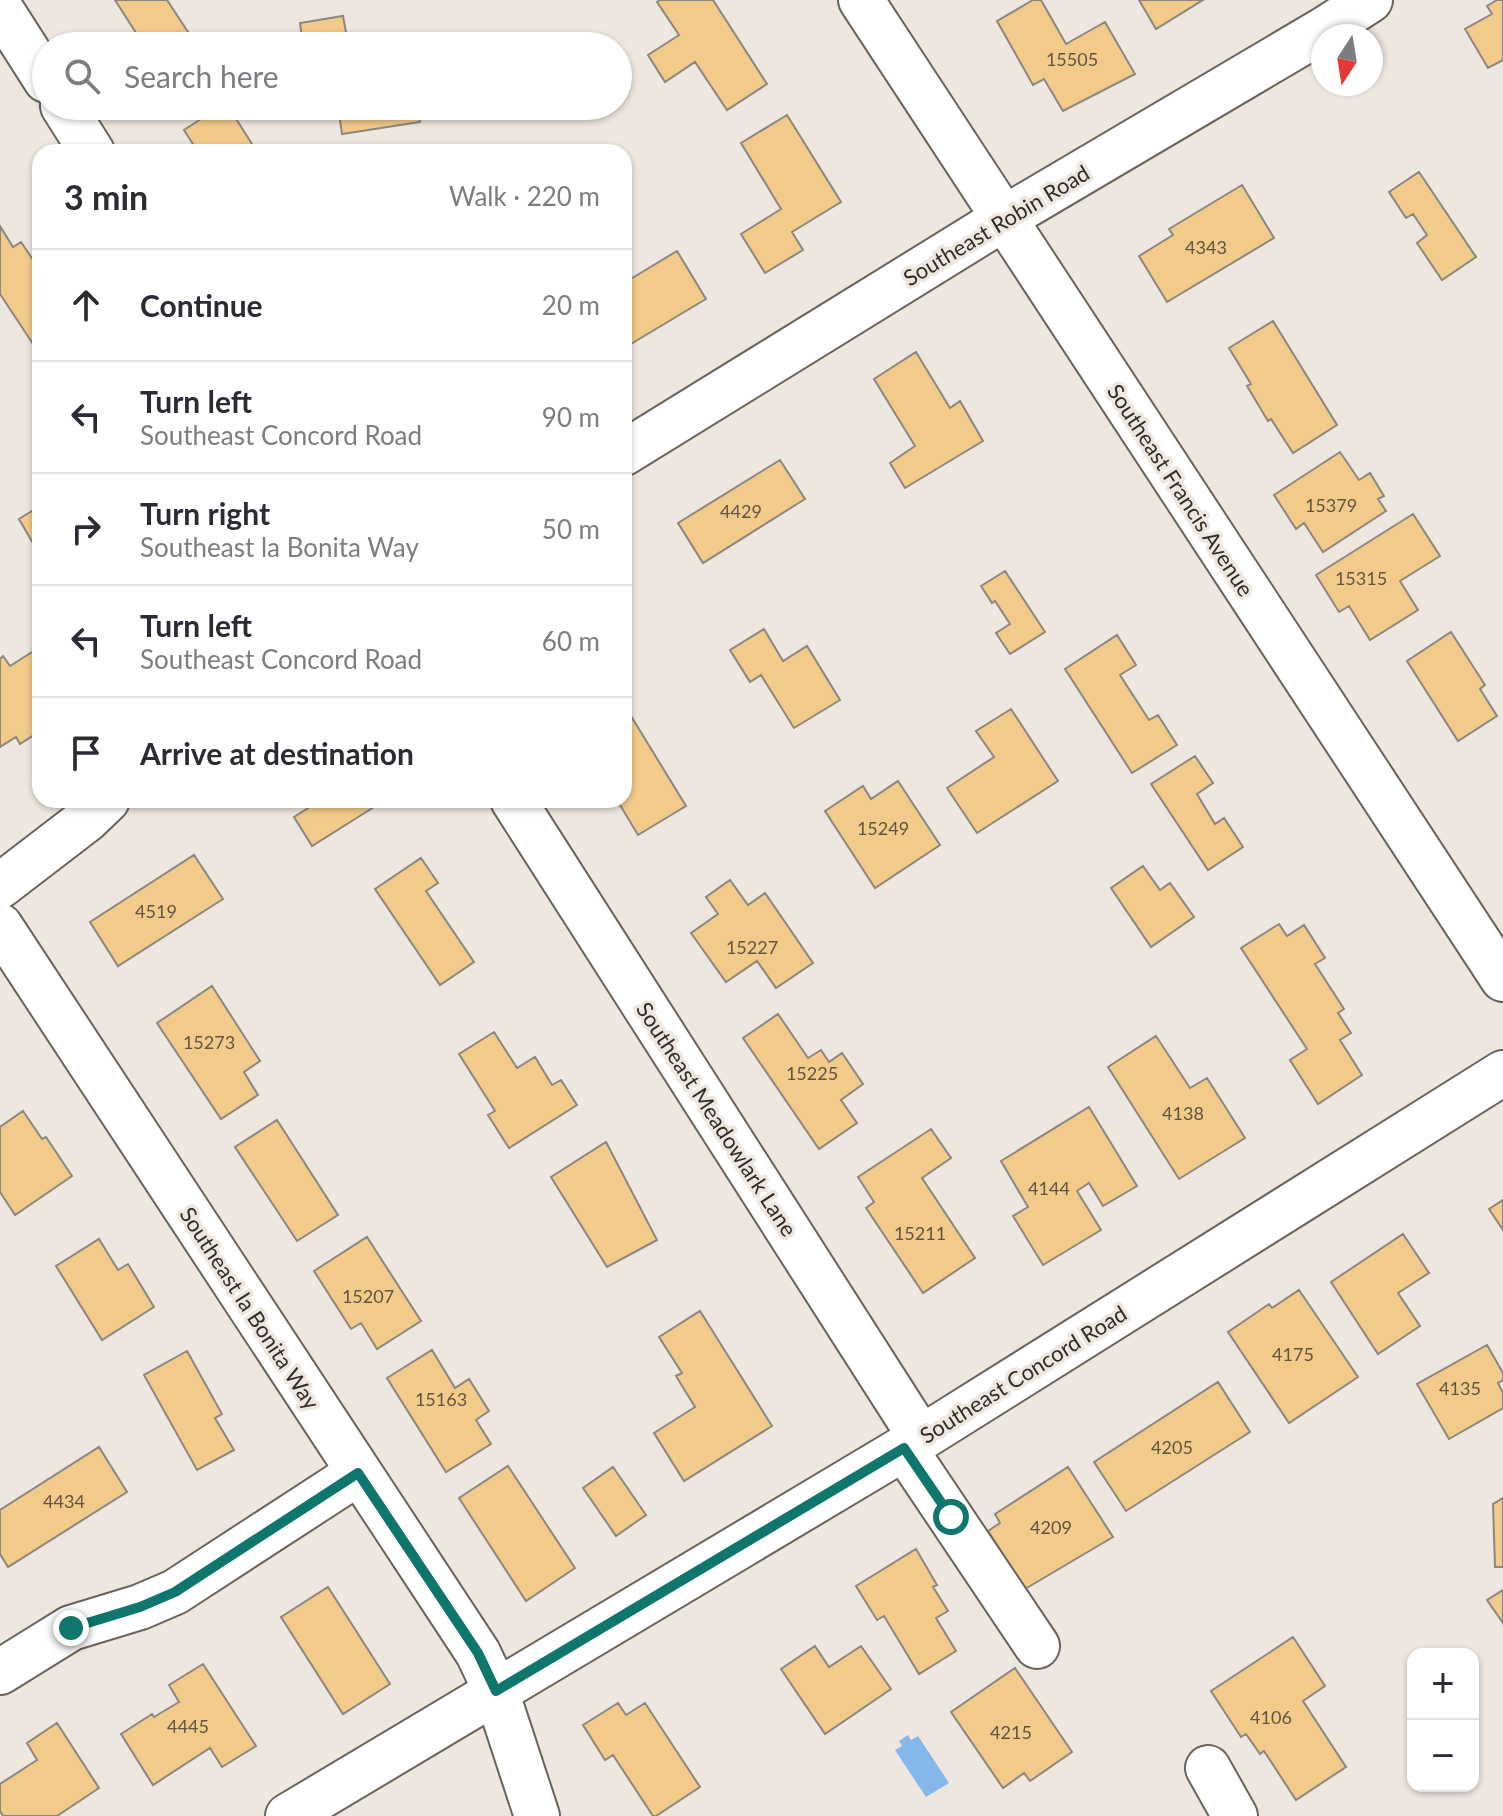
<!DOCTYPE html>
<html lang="en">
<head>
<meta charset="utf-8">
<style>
  :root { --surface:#fff; --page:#f7f7f7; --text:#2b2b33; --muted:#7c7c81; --line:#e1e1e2 }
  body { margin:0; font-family:Lato,sans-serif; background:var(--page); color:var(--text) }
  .controls { position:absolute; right:24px; bottom:24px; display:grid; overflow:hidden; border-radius:16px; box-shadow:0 2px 6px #0004 }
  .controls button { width:72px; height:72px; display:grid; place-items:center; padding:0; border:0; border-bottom:2px solid var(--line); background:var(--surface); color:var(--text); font:40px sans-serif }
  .compass { position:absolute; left:1311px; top:24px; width:72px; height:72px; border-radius:50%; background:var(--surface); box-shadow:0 2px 6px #0004; rotate:192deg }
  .stop { position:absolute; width:24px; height:24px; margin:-18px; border:6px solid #0f766e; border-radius:50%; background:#fff }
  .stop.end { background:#0f766e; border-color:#fff; box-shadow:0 2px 8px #0008 }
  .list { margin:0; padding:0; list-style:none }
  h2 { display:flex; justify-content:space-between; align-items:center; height:104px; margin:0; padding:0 32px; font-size:34px }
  h2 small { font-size:26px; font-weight:400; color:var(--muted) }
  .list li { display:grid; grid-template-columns:52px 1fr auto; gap:24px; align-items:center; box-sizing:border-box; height:112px; padding:0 32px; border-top:2px solid var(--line) }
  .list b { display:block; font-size:30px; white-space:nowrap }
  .list p { margin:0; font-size:26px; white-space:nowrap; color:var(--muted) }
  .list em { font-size:26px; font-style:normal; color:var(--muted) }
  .icon { flex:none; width:44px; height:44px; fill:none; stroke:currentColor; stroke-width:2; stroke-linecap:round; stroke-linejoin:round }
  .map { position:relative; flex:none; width:1503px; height:1816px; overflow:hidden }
  .search { position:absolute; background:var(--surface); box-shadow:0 2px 6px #0004; left:32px; top:32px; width:600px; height:88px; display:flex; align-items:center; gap:20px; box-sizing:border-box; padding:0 28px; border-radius:44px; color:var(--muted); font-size:30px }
  .panel { position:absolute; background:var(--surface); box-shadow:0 2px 6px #0004; left:32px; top:144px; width:600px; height:664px; border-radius:24px }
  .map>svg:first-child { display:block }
</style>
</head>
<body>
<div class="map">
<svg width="1503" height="1816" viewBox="0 0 1503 1816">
  <rect width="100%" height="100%" fill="#eee7df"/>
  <path fill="#85b7eb" d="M908,1735L911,1740L918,1736L949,1783L926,1797L895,1750L902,1746L899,1741Z"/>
  <path fill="#f2cb8b" stroke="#8c877f" stroke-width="2" d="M115,0H167L192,38L180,46H122L120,44L136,33Z
    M660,0H713L767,84L727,110L695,62L665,82L648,55L679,35L657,2Z
    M1033,0H1041L1066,44L1105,22L1135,74L1063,111L1044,79L1033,85L997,21Z
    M1139,0H1203L1156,29Z
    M1497,0H1503V60L1488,68L1465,29L1492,14L1487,6Z
    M343,16L348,43L407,34L409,46H303L300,23Z
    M221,106H228L257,152H198L184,130Z
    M338,106H418L420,122L342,134Z
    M787,115L841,202L792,232L803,250L765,273L741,234L781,209L741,143Z
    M1419,172L1476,257L1442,280L1417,243L1427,235L1413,214L1406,218L1389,192Z
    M1242,185L1274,238L1167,302L1139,256L1173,235L1169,229Z
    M0,226L13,247L21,242L40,270V340L33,344L0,294Z
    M677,251L706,299L624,348V283Z
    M1273,321L1337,425L1293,453L1271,419L1268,421L1247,386L1251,384L1229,348Z
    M916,352L950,408L960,401L983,441L905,488L890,463L915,446L874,379Z
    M1340,452L1359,480L1370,473L1384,496L1378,499L1386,511L1323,552L1304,523L1296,529L1274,495Z
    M780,460L805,499L703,563L678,523Z
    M40,506V551L38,552L19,519Z
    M1413,514L1440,556L1400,581L1418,610L1370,640L1349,606L1339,612L1316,575Z
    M1005,571L1045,632L1010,654L996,633L1010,624L995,601L992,603L981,586Z
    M764,629L783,661L807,646L840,700L794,728L761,675L750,682L730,650Z
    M1451,632L1485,685L1480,689L1497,716L1458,741L1407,661Z
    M1117,635L1136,665L1120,675L1149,720L1158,715L1177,745L1132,773L1065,669Z
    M40,647V731L20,744L16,737L0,747V659L3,656L10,666Z
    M1011,709L1058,781L977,833L947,788L994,757L976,731Z
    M631,716L686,806L638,835L617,800H624V720Z
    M1195,756L1213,783L1197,794L1215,824L1224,818L1243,847L1208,870L1151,784Z
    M898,781L940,845L875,888L825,811L863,786L871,799Z
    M314,800H381L382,802L312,846L294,817L316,803Z
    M194,855L223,899L118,966L90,922Z
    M421,858L438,883L426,891L474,962L440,985L375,889Z
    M1143,866L1160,890L1170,883L1194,917L1151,947L1111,888Z
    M730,880L748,905L765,893L813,963L776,988L757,961L726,982L691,933L718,914L706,897Z
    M1279,924L1287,936L1304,925L1325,958L1315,964L1344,1009L1338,1013L1351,1033L1340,1040L1362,1075L1318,1104L1290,1060L1307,1049L1241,948Z
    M212,986L260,1061L244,1072L258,1095L221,1119L157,1023Z
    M778,1014L808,1058L821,1050L829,1062L842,1053L863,1084L841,1100L857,1123L819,1149L743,1038Z
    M494,1032L517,1068L535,1057L552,1085L561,1080L577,1105L509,1148L488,1115L495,1111L459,1054Z
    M1156,1036L1190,1088L1207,1078L1245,1138L1179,1179L1108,1067Z
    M1089,1107L1137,1186L1103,1206L1089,1183L1077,1191L1101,1230L1043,1265L1013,1216L1028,1207L1001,1161Z
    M23,1111L42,1139L46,1137L72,1176L15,1215L0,1192V1127Z
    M277,1120L338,1215L297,1241L235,1147Z
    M931,1129L951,1158L922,1178L975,1258L923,1293L866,1208L874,1202L858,1177Z
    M606,1142L657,1240L607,1267L551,1177Z
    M1503,1200V1230L1489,1209Z
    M1403,1234L1429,1273L1398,1293L1420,1326L1378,1354L1331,1282Z
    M367,1237L421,1321L377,1349L361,1323L351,1329L314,1271Z
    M99,1239L118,1270L128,1264L154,1307L102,1340L56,1266Z
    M1299,1290L1358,1377L1289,1423L1228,1332L1269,1304L1272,1308Z
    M700,1311L772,1426L684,1481L654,1433L695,1407L676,1376L682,1373L659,1337Z
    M1487,1345L1503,1373V1380L1498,1383L1503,1393V1408L1449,1439L1417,1384Z
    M432,1350L455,1388L469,1379L489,1411L476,1420L491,1444L446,1472L387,1378Z
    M187,1351L222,1414L215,1418L234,1450L197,1470L144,1375Z
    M1218,1382L1250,1432L1126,1511L1094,1462Z
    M99,1447L127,1492L8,1567L0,1554V1510Z
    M508,1466L575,1568L526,1601L459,1498Z
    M613,1467L646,1515L616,1536L583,1488Z
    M1068,1467L1113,1537L1025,1589L988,1531L1000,1523L995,1514Z
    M1503,1498V1567H1495L1493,1504Z
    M916,1549L937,1585L933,1587L948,1611L936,1618L956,1651L919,1674L884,1616L877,1620L856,1586Z
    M328,1587L390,1684L343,1714L281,1617Z
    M1503,1590V1623L1487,1600Z
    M1293,1637L1325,1686L1303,1701L1346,1767L1296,1800L1264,1751L1260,1754L1246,1734L1241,1737L1211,1691Z
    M815,1646L829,1667L861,1646L891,1689L825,1734L781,1669Z
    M203,1664L256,1746L222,1767L210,1748L153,1785L121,1734L152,1714L154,1717L179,1702L169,1685Z
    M1015,1668L1072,1752L1030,1781L1024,1773L1003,1788L951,1712Z
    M618,1703L626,1715L645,1703L700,1787L656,1816H653L613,1755L605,1760L583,1725Z
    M57,1723L99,1788L57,1816H3L0,1811V1784L37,1760L27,1743Z"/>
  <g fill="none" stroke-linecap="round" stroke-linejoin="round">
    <defs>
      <path id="minor" d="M861,0L1503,979
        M0,8L46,80
        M63,106L92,152
        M624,453L1003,219L1325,29L1370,0
        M513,800L921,1438
        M0,886L86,820L107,800
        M0,926L478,1653L496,1691L537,1816
        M904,1448L1037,1646
        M0,1672L71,1628L140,1607L175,1592L358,1473
        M1208,1768L1235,1816
        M288,1816L921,1438L1503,1073"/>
    </defs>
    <use href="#minor" stroke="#69635c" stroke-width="48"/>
    <use href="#minor" stroke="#fff" stroke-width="44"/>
  </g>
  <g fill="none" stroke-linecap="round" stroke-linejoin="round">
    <path stroke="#0f766e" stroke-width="10" d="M71,1628L140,1607L175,1592L358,1473L478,1653L496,1691L904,1448L951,1517"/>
  </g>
  <g text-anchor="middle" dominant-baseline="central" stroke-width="7" stroke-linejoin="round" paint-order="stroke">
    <g font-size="18" fill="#605442">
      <text x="1072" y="59">15505</text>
      <text x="1206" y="247">4343</text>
      <text x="1331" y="505">15379</text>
      <text x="741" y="511">4429</text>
      <text x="1361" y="578">15315</text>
      <text x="883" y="828">15249</text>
      <text x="156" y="911">4519</text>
      <text x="752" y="947">15227</text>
      <text x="209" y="1042">15273</text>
      <text x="812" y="1073">15225</text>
      <text x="1183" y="1113">4138</text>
      <text x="1049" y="1188">4144</text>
      <text x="920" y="1233">15211</text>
      <text x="368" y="1296">15207</text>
      <text x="1293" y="1354">4175</text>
      <text x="1460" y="1388">4135</text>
      <text x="441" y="1399">15163</text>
      <text x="1172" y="1447">4205</text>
      <text x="64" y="1501">4434</text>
      <text x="1051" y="1527">4209</text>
      <text x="1271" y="1717">4106</text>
      <text x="188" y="1726">4445</text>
      <text x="1011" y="1732">4215</text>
    </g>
    <g font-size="22" fill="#2f2c29" stroke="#eee7df">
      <text transform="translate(996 225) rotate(-31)">Southeast Robin Road</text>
      <text transform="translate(1181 490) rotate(57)">Southeast Francis Avenue</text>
      <text transform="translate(717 1119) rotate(57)">Southeast Meadowlark Lane</text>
      <text transform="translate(250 1308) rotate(57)">Southeast la Bonita Way</text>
      <text transform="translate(1023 1374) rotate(-32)">Southeast Concord Road</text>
    </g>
  </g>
</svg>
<div class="controls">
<button>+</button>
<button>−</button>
</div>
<svg class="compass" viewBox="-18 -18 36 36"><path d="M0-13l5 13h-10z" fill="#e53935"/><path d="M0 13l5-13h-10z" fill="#7c7c81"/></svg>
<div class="stop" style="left:951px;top:1517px"></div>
<div class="stop end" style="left:71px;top:1628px"></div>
<div class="search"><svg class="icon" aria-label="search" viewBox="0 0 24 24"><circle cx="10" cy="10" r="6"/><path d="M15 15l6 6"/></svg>Search here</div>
<section class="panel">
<h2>3 min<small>Walk · 220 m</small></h2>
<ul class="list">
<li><svg class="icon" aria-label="ahead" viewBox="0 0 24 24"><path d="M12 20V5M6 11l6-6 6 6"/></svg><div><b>Continue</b></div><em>20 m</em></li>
<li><svg class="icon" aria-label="left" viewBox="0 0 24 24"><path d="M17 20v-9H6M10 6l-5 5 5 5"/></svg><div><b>Turn left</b><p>Southeast Concord Road</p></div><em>90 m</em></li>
<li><svg class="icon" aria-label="right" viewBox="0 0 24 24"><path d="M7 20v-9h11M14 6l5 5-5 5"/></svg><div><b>Turn right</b><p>Southeast la Bonita Way</p></div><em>50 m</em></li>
<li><svg class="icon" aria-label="left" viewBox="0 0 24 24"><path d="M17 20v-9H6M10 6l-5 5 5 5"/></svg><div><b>Turn left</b><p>Southeast Concord Road</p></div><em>60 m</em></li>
<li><svg class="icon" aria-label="arrive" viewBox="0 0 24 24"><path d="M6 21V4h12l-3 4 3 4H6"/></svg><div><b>Arrive at destination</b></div></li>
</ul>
</section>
</div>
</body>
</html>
